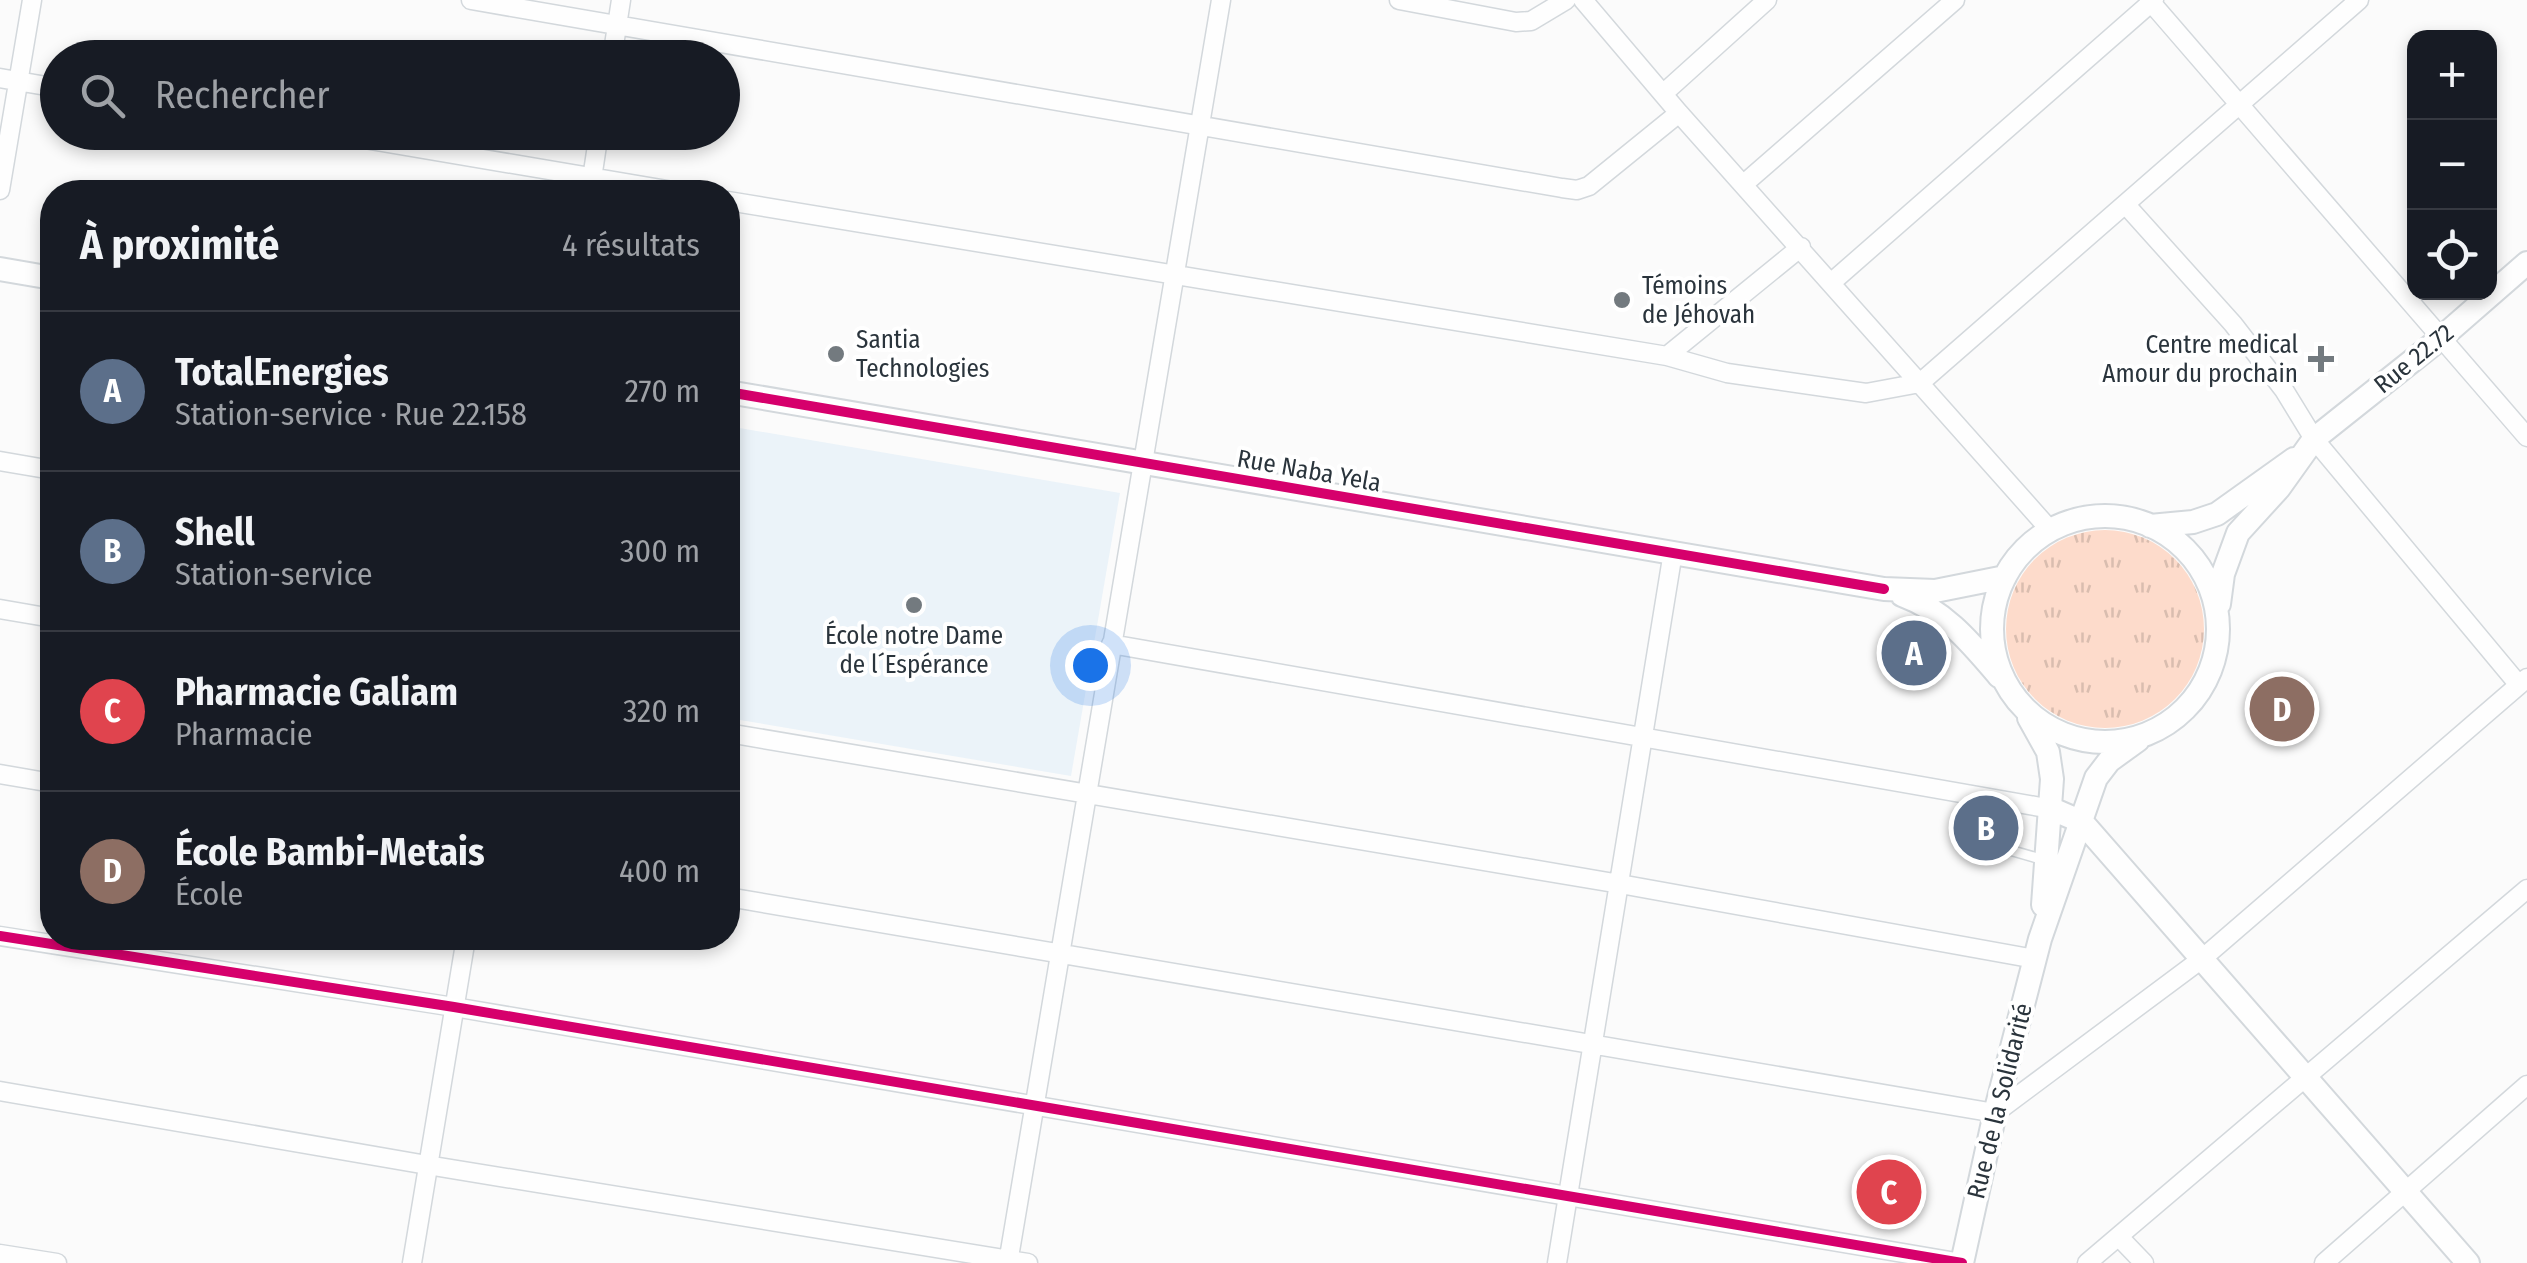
<!DOCTYPE html>
<html lang="fr">
<head>
<meta charset="utf-8">
<style>
  :root { --surface:#171b24; --page:#242831; --text:#f1f3f6; --muted:#9ea1a6; --line:#363941; --accent:#737a7f }
  body { margin:0; font-family:"Fira Sans Condensed",sans-serif; background:var(--page); color:var(--text) }
  .controls { position:absolute; right:30px; top:30px; display:grid; overflow:hidden; border-radius:20px; box-shadow:0 5px 15px #0003 }
  .controls button { width:90px; height:90px; display:grid; place-items:center; padding:0; border:0; border-bottom:2px solid var(--line); background:var(--surface); color:var(--text); font:50px sans-serif }
  .you { position:absolute; left:1090px; top:665px; width:35px; height:35px; margin:-25px; border:8px solid #fff; border-radius:50%; background:#1a73e8; box-shadow:0 0 0 15px #1a73e833 }
  .badge { display:grid; place-items:center; width:65px; height:65px; border-radius:50%; background:var(--accent); color:#fff; font-size:32px; font-weight:700 }
  .pin { position:absolute; translate:-50% -50%; border:5px solid #fff; box-shadow:0 2px 10px #0006 }
  .list { margin:0; padding:0; list-style:none }
  h2 { display:flex; justify-content:space-between; align-items:center; height:130px; margin:0; padding:0 40px; font-size:42px }
  h2 small { font-size:32px; font-weight:400; color:var(--muted) }
  .list li { display:grid; grid-template-columns:65px 1fr auto; gap:30px; align-items:center; box-sizing:border-box; height:160px; padding:0 40px; border-top:2px solid var(--line) }
  .list b { display:block; font-size:38px; white-space:nowrap }
  .list p { margin:0; font-size:32px; white-space:nowrap; color:var(--muted) }
  .list em { font-size:32px; font-style:normal; color:var(--muted) }
  .icon { flex:none; width:55px; height:55px; fill:none; stroke:currentColor; stroke-width:2; stroke-linecap:round; stroke-linejoin:round }
  .map { position:relative; flex:none; width:2527px; height:1263px; overflow:hidden }
  .search { position:absolute; background:var(--surface); box-shadow:0 5px 15px #0003; left:40px; top:40px; width:700px; height:110px; display:flex; align-items:center; gap:25px; box-sizing:border-box; padding:0 35px; border-radius:55px; color:var(--muted); font-size:38px }
  .panel { position:absolute; background:var(--surface); box-shadow:0 5px 15px #0003; left:40px; top:180px; width:700px; height:770px; border-radius:40px }
  .map>svg:first-child { display:block }
</style>
</head>
<body>
<div class="map">
<svg width="2527" height="1263" viewBox="0 0 2527 1263">
  <defs>
    <pattern id="grass-tufts" width="24" height="20" patternUnits="userSpaceOnUse" patternTransform="scale(2.5)"><rect width="24" height="20" fill="#fddbcb"/><path d="M3 7l-1-3M5 7V3M7 7l1-3M15 17l-1-3M17 17v-4M19 17l1-3" fill="none" stroke="#d9bdaf"/></pattern>
  </defs>
  <rect width="100%" height="100%" fill="#fbfbfb"/>
  <path fill="#ebf3f9" d="M728,426L1120,493L1071,776L728,718Z"/>
  <path fill="url(#grass-tufts)" d="M2006 629a99 99 0 1 1 198 0a99 99 0 1 1-198 0Z"/>
  <g fill="none" stroke-linecap="round" stroke-linejoin="round">
    <defs>
      <path id="lane" d="M2011,801L2006,849L2044,860"/>
      <path id="street" d="M471,0L1562,188L1577,190L1589,186L1679,113
        M1399,0L1516,22L1531,21L1566,0
        M1583,0L1679,113L2051,531
        M2149,0L2527,437
        M612,58L621,0
        M0,78L58,88
        M1665,92L1767,0
        M323,132L679,192
        M1745,183L1955,0
        M0,190L32,0
        M590,192L599,132
        M728,201L1667,356L1727,373L1866,393L1920,383L2359,0
        M2126,205L2233,324L2284,390L2314,439L2519,685
        M1832,282L2154,0
        M1667,356L1801,247
        M0,461L52,470
        M0,609L52,618
        M1111,644L2052,809
        M728,733L1620,884L2035,959
        M0,774L52,783
        M728,897L1995,1113L2203,958L2527,678
        M0,936L454,1007L1962,1263
        M0,1091L427,1165L1028,1263
        M2119,1237L2144,1263
        M0,1254L57,1263
        M412,1263L466,938
        M1008,1263L1221,0
        M1557,1263L1673,552
        M2087,1263L2527,889
        M2324,1263L2527,1085"/>
      <path id="secondary" d="M0,269L52,278
        M728,392L1884,589L1935,591L2005,577
        M1992 629a113 113 0 1 1 226 0a113 113 0 1 1-226 0Z
        M2150,526L2193,522L2217,514L2294,459
        M1902,595C1945,611 1970,642 1999,676
        M2219,604L2223,574L2238,533L2279,488L2314,439L2441,338L2527,263
        M2029,718L2048,752L2052,779L2043,905
        M2052,809L2082,822L2468,1263
        M1962,1263L1995,1113L2040,939L2096,778L2109,761L2138,740"/>
    </defs>
    <use href="#lane" stroke="#d3d8dc" stroke-width="12"/>
    <use href="#street" stroke="#d3d8dc" stroke-width="21"/>
    <use href="#secondary" stroke="#d3d8dc" stroke-width="26"/>
    <use href="#lane" stroke="#fefefe" stroke-width="9"/>
    <use href="#street" stroke="#fefefe" stroke-width="18"/>
    <use href="#secondary" stroke="#fefefe" stroke-width="22"/>
    <defs>
      <path id="cycleway" d="M728,392L1884,589
        M0,936L454,1007L1962,1263"/>
    </defs>
    <use href="#cycleway" stroke="#fff" stroke-width="16"/>
    <use href="#cycleway" stroke="#d6006c" stroke-width="10"/>
  </g>
  <g fill="#737a7f" stroke="#fff" stroke-width="4">
    <circle cx="1622" cy="300" r="10"/>
    <circle cx="836" cy="354" r="10"/>
    <path d="M2316 344h10v10h10v10h-10v10h-10v-10h-10v-10h10z"/>
    <circle cx="914" cy="605" r="10"/>
  </g>
  <g text-anchor="middle" dominant-baseline="central" stroke-width="8" stroke-linejoin="round" paint-order="stroke">
    <g font-size="25" fill="#2a343c" stroke="#fff" text-anchor="start">
      <text x="1642" y="286">Témoins<tspan x="1642" dy="29">de Jéhovah</tspan></text>
      <text x="856" y="340">Santia<tspan x="856" dy="29">Technologies</tspan></text>
      <text x="2298" y="345" text-anchor="end">Centre medical<tspan x="2298" dy="29">Amour du prochain</tspan></text>
      <text x="914" y="636" text-anchor="middle">École notre Dame<tspan x="914" dy="29">de l´Espérance</tspan></text>
    </g>
    <g font-size="25" fill="#2a343c" stroke="#fff">
      <text transform="translate(2414 359) rotate(-39)">Rue 22.72</text>
      <text transform="translate(1309 471) rotate(10)">Rue Naba Yela</text>
      <text transform="translate(2000 1101) rotate(-76)">Rue de la Solidarité</text>
    </g>
  </g>
</svg>
<div class="controls">
<button>+</button>
<button>−</button>
<button><svg class="icon" aria-label="locate" viewBox="0 0 24 24"><circle cx="12" cy="12" r="6"/><path d="M12 2v4M12 18v4M2 12h4M18 12h4"/></svg></button>
</div>
<div class="you"></div>
<div class="pin badge" style="left:1914px;top:653px;background:#5c6f8a">A</div>
<div class="pin badge" style="left:1986px;top:828px;background:#5c6f8a">B</div>
<div class="pin badge" style="left:1889px;top:1192px;background:#e0444e">C</div>
<div class="pin badge" style="left:2282px;top:709px;background:#8d6e63">D</div>
<div class="search"><svg class="icon" aria-label="search" viewBox="0 0 24 24"><circle cx="10" cy="10" r="6"/><path d="M15 15l6 6"/></svg>Rechercher</div>
<section class="panel">
<h2>À proximité<small>4 résultats</small></h2>
<ul class="list">
<li><span class="badge" style="background:#5c6f8a">A</span><div><b>TotalEnergies</b><p>Station-service · Rue 22.158</p></div><em>270 m</em></li>
<li><span class="badge" style="background:#5c6f8a">B</span><div><b>Shell</b><p>Station-service</p></div><em>300 m</em></li>
<li><span class="badge" style="background:#e0444e">C</span><div><b>Pharmacie Galiam</b><p>Pharmacie</p></div><em>320 m</em></li>
<li><span class="badge" style="background:#8d6e63">D</span><div><b>École Bambi-Metais</b><p>École</p></div><em>400 m</em></li>
</ul>
</section>
</div>
</body>
</html>
